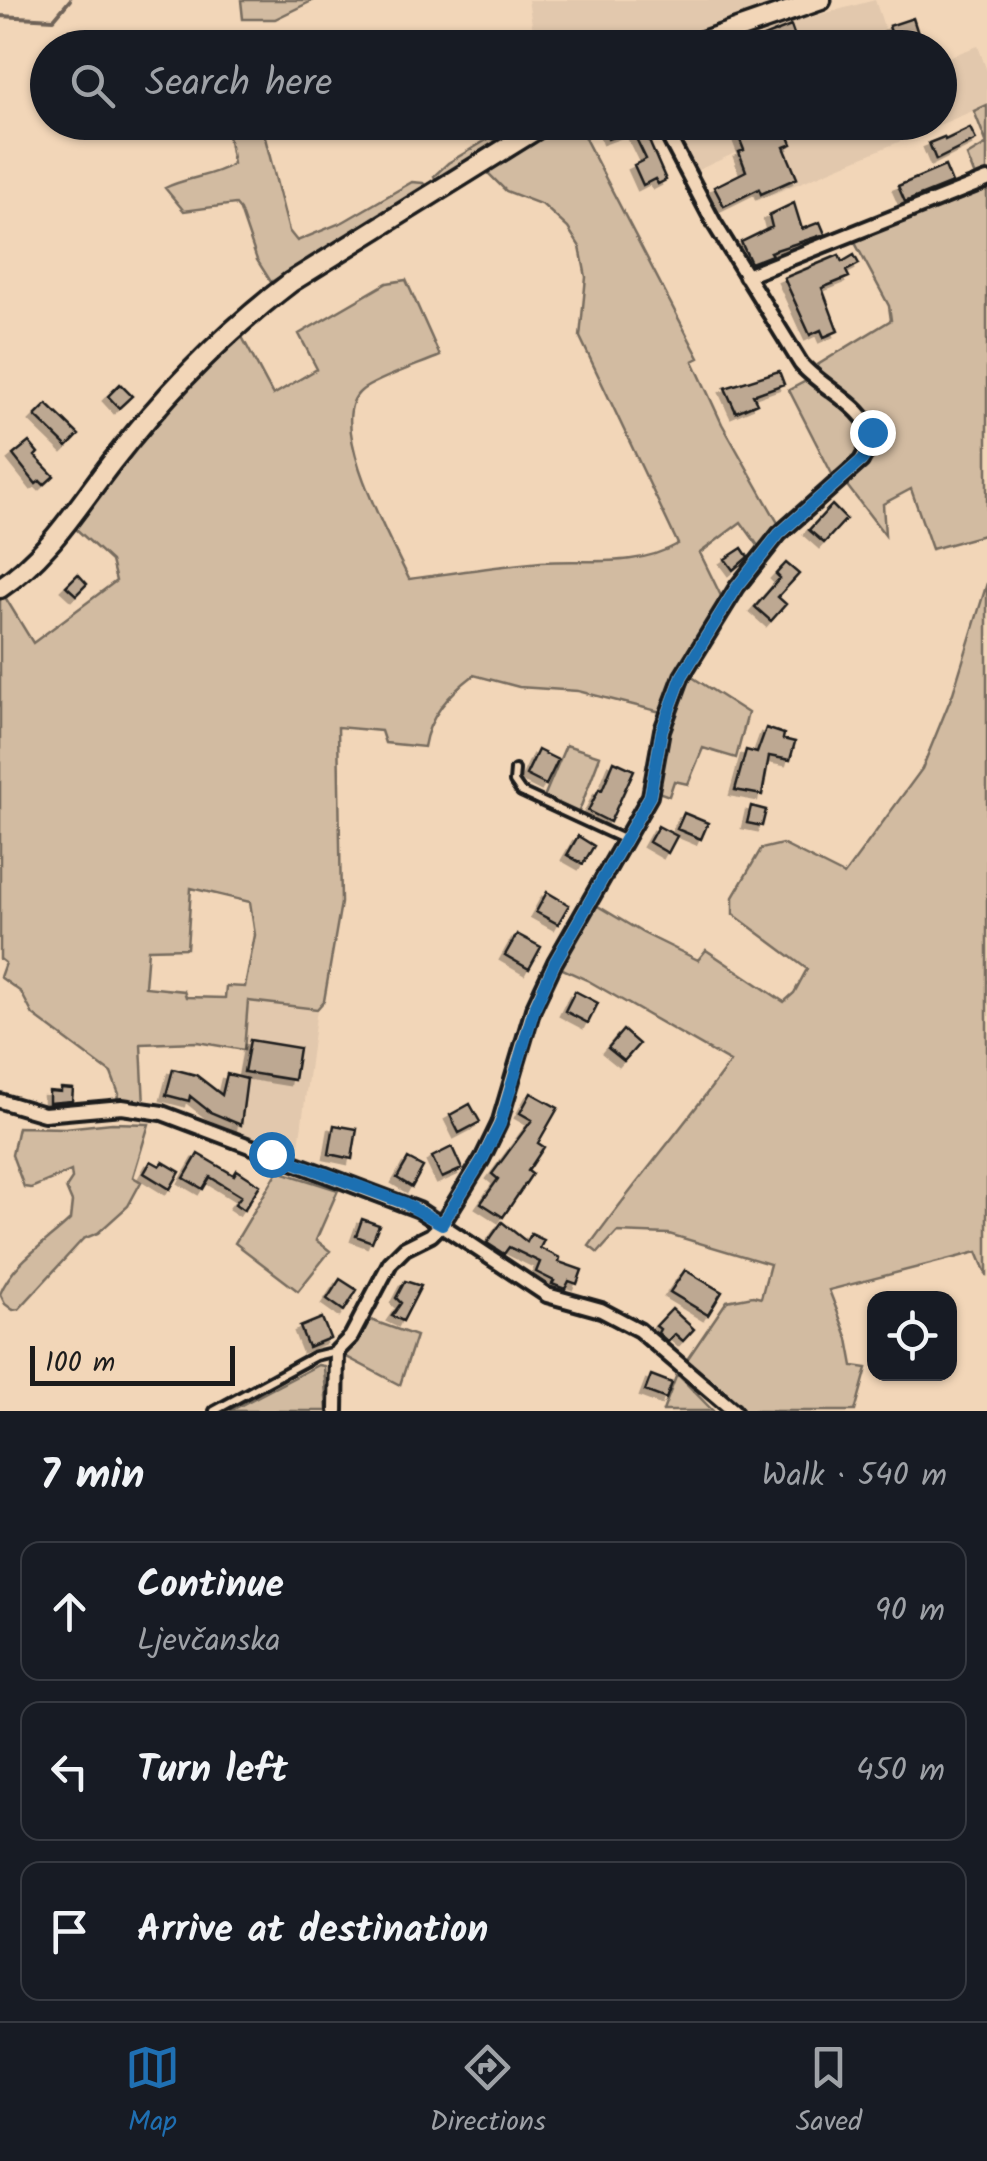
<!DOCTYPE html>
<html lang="en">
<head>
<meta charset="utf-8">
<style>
  :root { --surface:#171b24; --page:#242831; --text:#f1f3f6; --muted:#9ea1a6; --line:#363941; --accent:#1f6fb2 }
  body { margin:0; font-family:Kalam,sans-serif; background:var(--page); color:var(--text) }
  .controls { position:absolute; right:30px; bottom:30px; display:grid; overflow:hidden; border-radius:20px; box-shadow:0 2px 8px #0004 }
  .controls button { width:90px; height:90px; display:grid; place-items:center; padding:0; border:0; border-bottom:2px solid var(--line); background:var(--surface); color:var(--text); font:50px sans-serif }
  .scale { position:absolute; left:30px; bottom:25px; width:205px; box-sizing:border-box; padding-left:10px; border:5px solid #1c1c1c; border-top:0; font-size:28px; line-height:35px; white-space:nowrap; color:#1c1c1c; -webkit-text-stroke:8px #f2d6b8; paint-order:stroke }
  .stop { position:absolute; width:30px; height:30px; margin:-22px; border:8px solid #1f6fb2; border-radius:50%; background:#fff }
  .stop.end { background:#1f6fb2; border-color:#fff; box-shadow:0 2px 10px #0008 }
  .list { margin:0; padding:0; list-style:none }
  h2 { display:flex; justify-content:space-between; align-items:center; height:130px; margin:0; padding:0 40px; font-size:42px }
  h2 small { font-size:32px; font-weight:400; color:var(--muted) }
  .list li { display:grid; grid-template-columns:65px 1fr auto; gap:30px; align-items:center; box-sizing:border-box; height:140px; margin:0 20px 20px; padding:0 20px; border:2px solid var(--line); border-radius:20px }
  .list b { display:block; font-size:38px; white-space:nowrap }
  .list p { margin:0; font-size:32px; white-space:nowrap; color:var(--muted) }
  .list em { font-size:32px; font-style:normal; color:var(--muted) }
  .icon { flex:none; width:55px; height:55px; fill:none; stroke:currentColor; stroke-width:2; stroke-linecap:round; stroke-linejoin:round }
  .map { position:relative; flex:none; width:987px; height:1411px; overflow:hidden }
  .search { position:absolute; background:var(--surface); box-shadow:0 2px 8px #0004; left:30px; right:30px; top:30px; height:110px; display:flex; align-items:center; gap:25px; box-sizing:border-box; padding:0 35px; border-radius:55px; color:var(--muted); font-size:38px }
  .sheet { height:610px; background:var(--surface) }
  nav { display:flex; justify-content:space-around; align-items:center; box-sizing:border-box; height:140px; border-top:2px solid var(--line); background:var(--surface); font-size:28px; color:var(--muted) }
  nav a { display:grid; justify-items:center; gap:5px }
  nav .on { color:var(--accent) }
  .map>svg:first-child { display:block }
</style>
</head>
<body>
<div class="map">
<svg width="987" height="1411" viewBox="0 0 987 1411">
  <defs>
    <filter id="shadow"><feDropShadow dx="-5" dy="5" stdDeviation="0" flood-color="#0004"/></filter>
  </defs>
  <rect width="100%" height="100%" fill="#f2d6b8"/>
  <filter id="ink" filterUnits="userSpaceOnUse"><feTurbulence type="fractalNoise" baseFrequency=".01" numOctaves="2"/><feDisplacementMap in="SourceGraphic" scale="20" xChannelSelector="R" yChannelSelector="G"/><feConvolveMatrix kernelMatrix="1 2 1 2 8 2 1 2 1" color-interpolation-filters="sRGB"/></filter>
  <g filter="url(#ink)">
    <path fill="#e2c8ad" d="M528,0H781L783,6L672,47L522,48L535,42Z
      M875,0L891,47L726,48L800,20Z
      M978,46L987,71V105L757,201L735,153L694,172L679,143L705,133L701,123L940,122V60Z
      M248,1001L317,1009L297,1161L230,1135Z"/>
    <path fill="#d2bba1" stroke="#776c5e" stroke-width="2.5" fill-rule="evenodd" d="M241,0H314L275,19H243Z
      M987,105V175L976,179L967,156L987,144L974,111Z
      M261,122L289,231L297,241L343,222L412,182L423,183L429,189L271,282L257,260L240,210L235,204L184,211L165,188C187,177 212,177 233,164L226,123Z
      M564,123H577L699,358L693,361L722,424L778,523L759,547L741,522L700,553L721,596L661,712L578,691L519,687L474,675C449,694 429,716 424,747L385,743L381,731L338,727L341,903L324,1001L317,1009L248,1001L244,1050L197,1042L141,1044L144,1106L114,1104L119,1094L111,1073L33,1015L21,992L0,977L5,963L0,959V600L5,597L33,643L116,581L111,561L75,528L134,446L190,383L241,335L273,395L317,369L299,334L387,283L406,280L440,356C422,364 375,379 361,391C324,422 392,543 409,579C453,573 497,566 541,562C588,559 636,568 678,544L580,337L586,277L580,247L568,228L543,205L506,191L487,172ZM191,888L250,902L255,935L245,987L226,986L225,998L186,997L184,991L145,987L148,949L187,948Z
      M490,138L500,142L437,182L434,176L448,163Z
      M987,183V534L932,549L911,489L883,504L885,535L845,483L873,459L880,430C862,399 837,392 811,369L891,320L889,306L853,239Z
      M808,380C823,392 874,423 863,447C858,457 841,468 833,476L789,390Z
      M987,583V1276L977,1252L829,1290L848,1339L853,1366L867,1368L855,1411H744L684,1364L727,1301L753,1296L761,1298L770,1264L669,1234L617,1232L598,1253L589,1246C634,1183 685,1125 730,1062L587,980L558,967L596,905L643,933L698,960L706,950L784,1002L794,993L807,969L733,914V897L761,849L782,844L844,875L922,769L953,693Z
      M692,677L748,713L736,758L703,748L688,784L674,781L669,796L658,792C664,752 670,710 692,677Z
      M566,745L600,756L578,814L544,797Z
      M112,1123L149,1124L133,1177L141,1182L128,1206L98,1233L83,1239L19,1309L13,1310L5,1304L0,1294C14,1261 45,1244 70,1220L72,1202L66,1188L72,1179L71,1171L31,1188L24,1187L12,1155L18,1127L65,1128Z
      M278,1171L338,1190L316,1240L330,1251L298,1291L235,1243Z
      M368,1319L416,1336L400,1385L343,1355Z
      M318,1365L324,1366L327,1411H230Z
      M677,1374L713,1411H663Z"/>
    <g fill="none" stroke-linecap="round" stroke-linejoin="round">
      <path stroke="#6f6458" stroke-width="4" d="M0,16L54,19L70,0"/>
    </g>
    <path fill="#bda892" stroke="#1c1c1c" stroke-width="2.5" filter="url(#shadow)" d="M913,18L920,40L896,48L889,26Z
      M791,26L799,48H738V47Z
      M602,122H649L656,137L649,141L666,180L658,184L655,179L643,185L634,165L646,159L632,130L608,139Z
      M733,122H783L792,144L784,147L797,178L761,194L759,189L724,206L714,187L746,171L739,152L744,150Z
      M970,128L976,140L936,160L929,143L944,137L945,140Z
      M945,166L952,183L905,202L898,186Z
      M794,203L802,229L820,222L825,234L770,252L772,255L751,263L741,242L772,227L769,215Z
      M839,255L842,262L854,255L859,264L846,271L849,277L822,288L838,331L824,337L821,330L810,335L784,278Z
      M779,371L784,384L753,395L757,403L736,412L725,388Z
      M120,384L132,396L119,408L108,396Z
      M47,404L79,435L67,447L35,416Z
      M29,442L38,453L35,456L54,476L44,485L40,481L36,484L13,455Z
      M832,505L846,519L824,543L809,530Z
      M742,548L748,557L733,570L725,559Z
      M786,563L799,574L778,597L786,604L771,621L755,607L780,578L776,574Z
      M78,574L87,584L76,595L66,586Z
      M766,728L784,734L783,739L795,742L790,760L769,756L762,795L735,790L746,750L757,753Z
      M538,750L558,760L546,785L526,775Z
      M614,761L634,770L610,822L588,811L599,789L602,790Z
      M751,806L766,810L762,826L747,823Z
      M684,813L708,823L701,839L677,829Z
      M658,826L677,836L668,853L649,842Z
      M578,836L594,846L583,864L567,855Z
      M547,892L569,905L558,924L536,912Z
      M517,934L541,947L529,969L505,955Z
      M575,991L598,1003L588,1023L565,1011Z
      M623,1030L639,1044L624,1061L608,1048Z
      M250,1040L299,1048L294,1080L244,1072Z
      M173,1069L196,1075L222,1095L227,1074L247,1079L241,1125L210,1112L190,1096L189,1101L166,1095Z
      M61,1088L73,1089L72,1101L49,1103V1091L61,1092Z
      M531,1093L558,1108L538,1143L544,1147L528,1171L532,1174L503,1217L481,1203L498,1179L492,1174L532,1120L520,1113Z
      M470,1104L480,1122L459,1133L450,1115Z
      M334,1125L357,1129L352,1159L329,1154Z
      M452,1147L462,1169L442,1178L432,1157Z
      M198,1154L234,1175L237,1170L260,1185L244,1210L235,1204L241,1196L210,1177L203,1189L184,1178Z
      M408,1159L423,1167L412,1187L397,1178Z
      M151,1161L160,1166L163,1162L180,1172L170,1189L144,1173Z
      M362,1219L379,1225L372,1242L356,1236Z
      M502,1222L527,1242L531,1234L544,1240L540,1248L560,1258L559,1262L582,1270L577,1284L569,1281L565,1289L552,1284L554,1281L536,1272L540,1262L509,1247L504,1254L487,1243Z
      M685,1270L722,1292L708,1315L670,1292Z
      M340,1279L357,1290L344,1311L327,1299Z
      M405,1281L421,1286L403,1321L392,1316L401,1303L396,1298Z
      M672,1309L694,1329L683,1341L675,1334L668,1342L658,1333L660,1329L656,1326Z
      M322,1318L330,1338L308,1347L300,1327Z
      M651,1375L672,1383L666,1399L645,1391Z"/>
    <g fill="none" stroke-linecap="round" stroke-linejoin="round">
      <defs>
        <path id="lane" d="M515,770L514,782L521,792L625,840
          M214,1411L315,1356L336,1351"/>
        <path id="street" d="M746,276L987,180
          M0,1101L44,1114L122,1107L162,1113L419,1210L547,1295L601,1310L639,1330L734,1411
          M336,1411L337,1351L351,1337L390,1263L405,1248L431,1235L442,1224L482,1159L499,1124L533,1009L555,962L650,796L662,730L682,676L737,587L779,534L861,461L873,438C868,407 821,388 801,364L714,223L661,122"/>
        <path id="secondary" d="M683,48L821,0
          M0,588C49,555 77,507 112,462C165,394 222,334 291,282L548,122"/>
      </defs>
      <use href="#lane" stroke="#1c1c1c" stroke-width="14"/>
      <use href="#street" stroke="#1c1c1c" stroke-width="20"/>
      <use href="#secondary" stroke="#1c1c1c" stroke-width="25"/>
      <use href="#lane" stroke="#f2d6b8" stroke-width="6"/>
      <use href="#street" stroke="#f2d6b8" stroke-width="12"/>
      <use href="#secondary" stroke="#f2d6b8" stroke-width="18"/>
    </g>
  </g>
  <g fill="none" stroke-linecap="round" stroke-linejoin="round" filter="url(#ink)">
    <path stroke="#1f6fb2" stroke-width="12" d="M271,1154L404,1203L442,1224L482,1160L500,1124L534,1009L555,962L650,796L662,730L682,676L737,587L779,534L862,460L870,450L872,432"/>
  </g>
</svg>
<div class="controls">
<button><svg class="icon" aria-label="locate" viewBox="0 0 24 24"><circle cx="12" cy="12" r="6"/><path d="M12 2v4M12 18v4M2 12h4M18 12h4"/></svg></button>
</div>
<div class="scale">100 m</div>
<div class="stop" style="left:271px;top:1154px"></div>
<div class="stop end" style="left:872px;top:432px"></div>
<div class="search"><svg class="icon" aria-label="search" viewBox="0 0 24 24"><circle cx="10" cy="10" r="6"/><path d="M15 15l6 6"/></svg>Search here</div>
</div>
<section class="sheet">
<h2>7 min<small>Walk · 540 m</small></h2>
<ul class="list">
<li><svg class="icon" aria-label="ahead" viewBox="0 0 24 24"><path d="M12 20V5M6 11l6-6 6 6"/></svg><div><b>Continue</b><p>Ljevčanska</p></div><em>90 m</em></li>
<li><svg class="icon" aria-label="left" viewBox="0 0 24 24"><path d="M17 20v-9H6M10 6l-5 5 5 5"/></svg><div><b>Turn left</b></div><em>450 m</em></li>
<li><svg class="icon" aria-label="arrive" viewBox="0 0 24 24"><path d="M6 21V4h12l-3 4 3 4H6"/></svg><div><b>Arrive at destination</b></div></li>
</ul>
</section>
<nav>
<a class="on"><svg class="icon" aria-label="map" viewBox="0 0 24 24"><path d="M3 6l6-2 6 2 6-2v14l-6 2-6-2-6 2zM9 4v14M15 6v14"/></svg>Map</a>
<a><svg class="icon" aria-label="directions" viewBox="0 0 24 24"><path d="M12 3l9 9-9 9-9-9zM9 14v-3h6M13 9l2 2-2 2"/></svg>Directions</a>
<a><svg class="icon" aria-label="saved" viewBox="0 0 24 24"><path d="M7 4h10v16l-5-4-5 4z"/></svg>Saved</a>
</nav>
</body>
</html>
